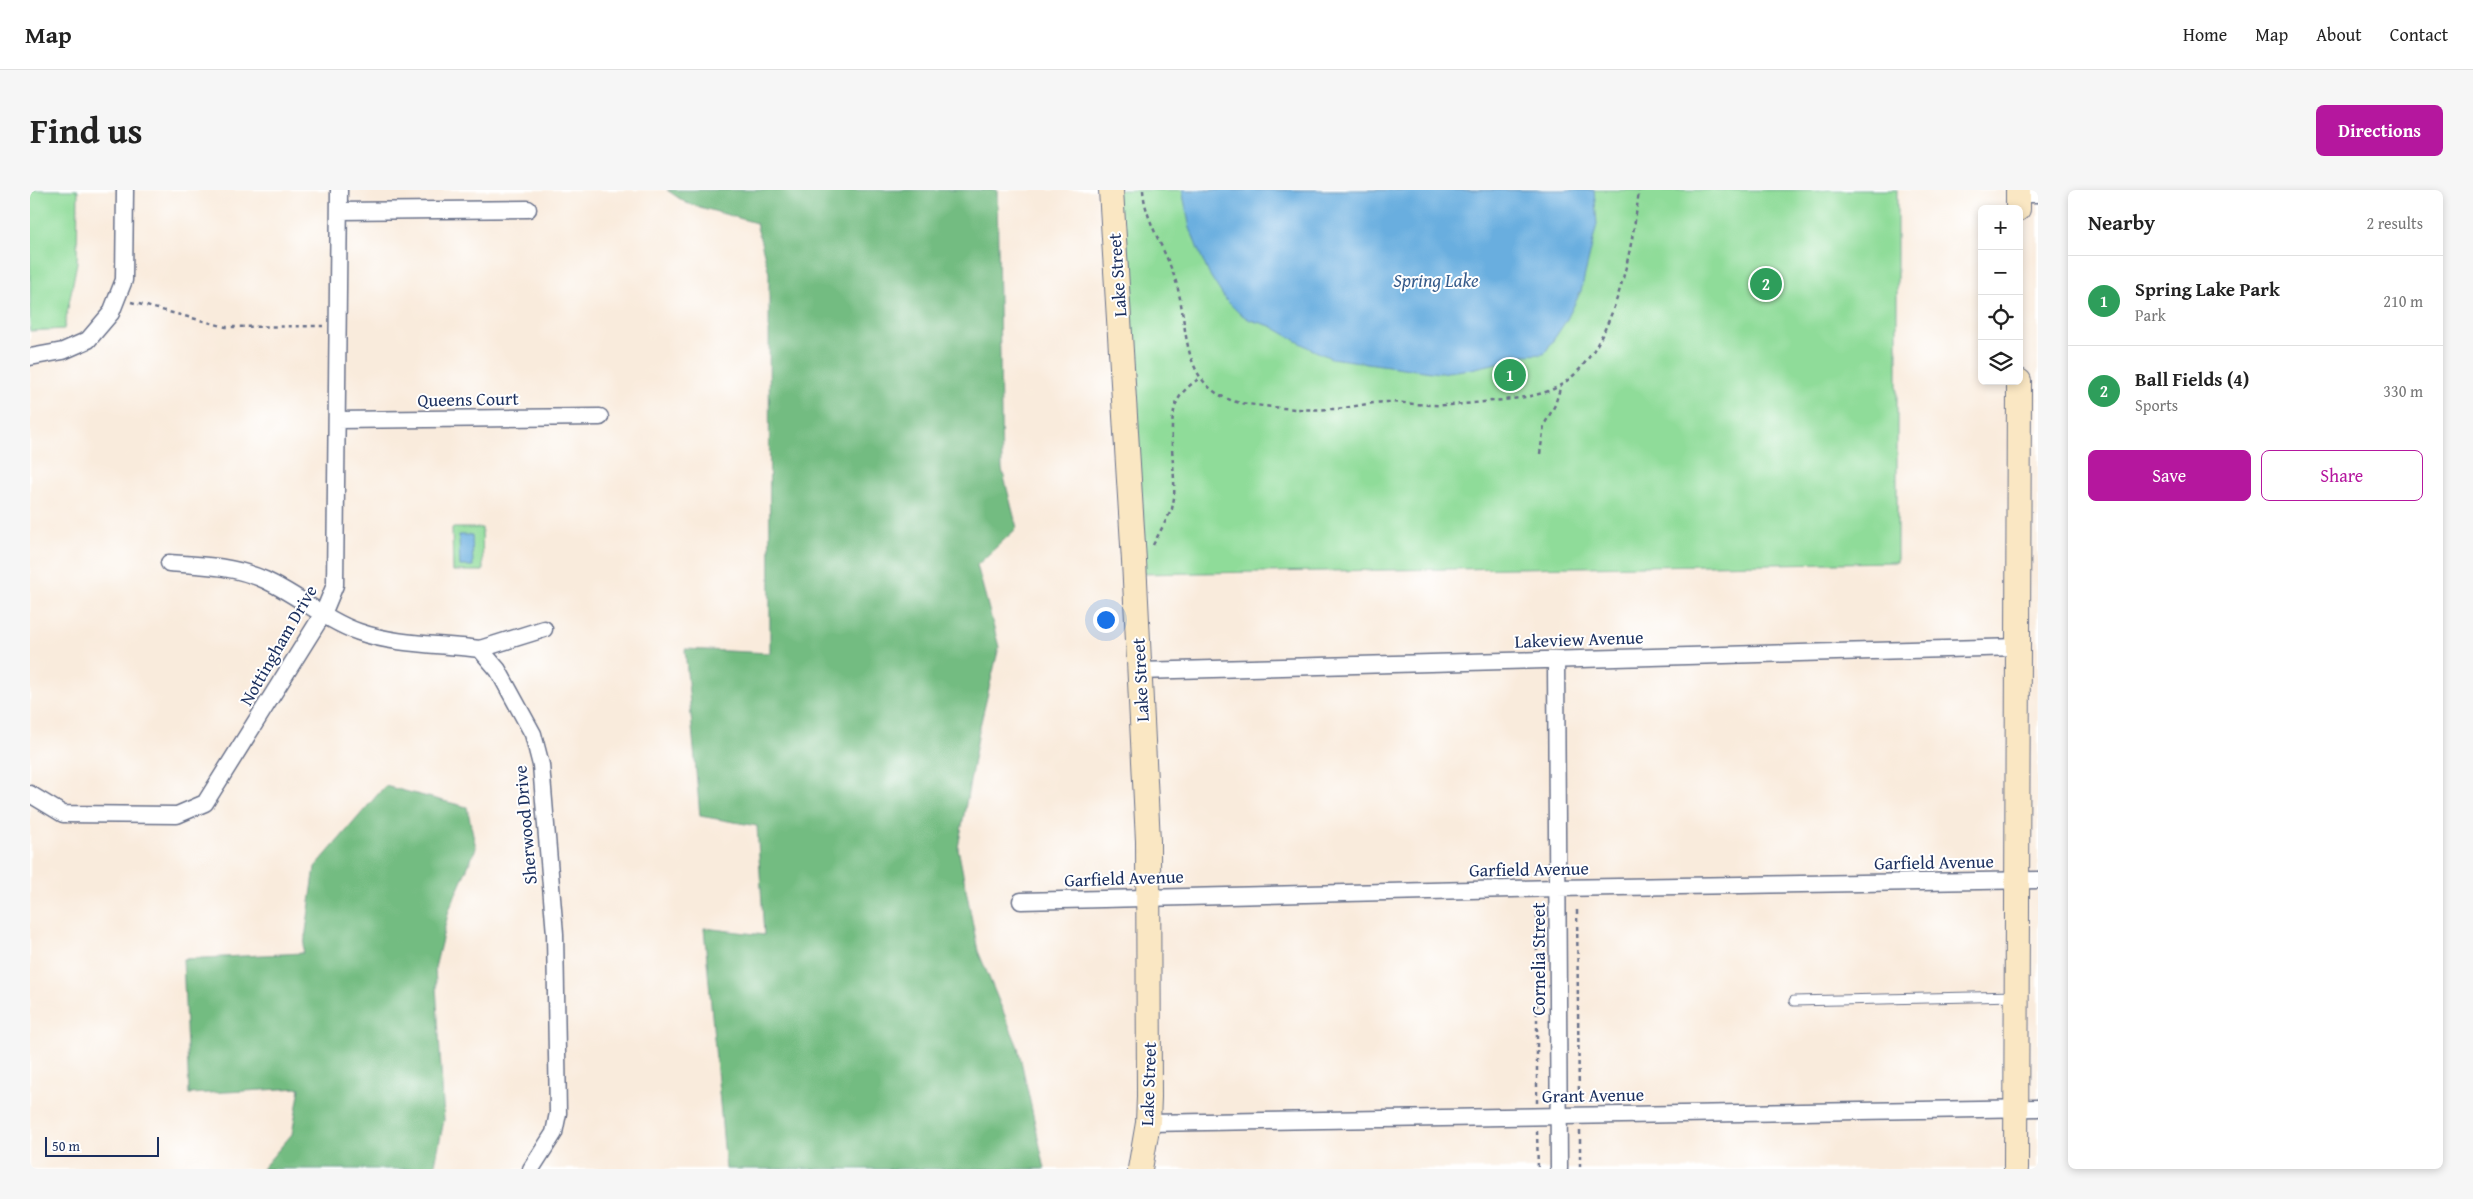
<!DOCTYPE html>
<html lang="en">
<head>
<meta charset="utf-8">
<style>
  :root { --surface:#fff; --page:#f6f6f6; --text:#222; --muted:#767676; --line:#e0e0e0; --accent:#b5179e }
  body { margin:0; font-family:"Gentium Book Plus",serif; background:var(--page); color:var(--text) }
  .controls { position:absolute; right:15px; top:15px; display:grid; overflow:hidden; border-radius:8px; box-shadow:0 2px 8px #0003 }
  .controls button { width:45px; height:45px; display:grid; place-items:center; padding:0; border:0; border-bottom:1px solid var(--line); background:var(--surface); color:var(--text); font:25px sans-serif }
  .scale { position:absolute; left:15px; bottom:12px; width:114px; box-sizing:border-box; padding-left:5px; border:2px solid #1b2f5e; border-top:0; font-size:14px; line-height:18px; white-space:nowrap; color:#1b2f5e; -webkit-text-stroke:4px #fff; paint-order:stroke }
  .you { position:absolute; left:1075px; top:429px; width:18px; height:18px; margin:-12px; border:4px solid #fff; border-radius:50%; background:#1a73e8; box-shadow:0 0 0 8px #1a73e833 }
  .badge { display:grid; place-items:center; width:32px; height:32px; border-radius:50%; background:var(--accent); color:#fff; font-size:16px; font-weight:700 }
  .pin { position:absolute; translate:-50% -50%; border:2px solid #fff; box-shadow:0 1px 5px #0006 }
  .list { margin:0; padding:0; list-style:none }
  h2 { display:flex; justify-content:space-between; align-items:center; height:65px; margin:0; padding:0 20px; font-size:21px }
  h2 small { font-size:16px; font-weight:400; color:var(--muted) }
  .list li { display:grid; grid-template-columns:32px 1fr auto; gap:15px; align-items:center; box-sizing:border-box; height:90px; padding:0 20px; border-top:1px solid var(--line) }
  .list b { display:block; font-size:19px; white-space:nowrap }
  .list p { margin:0; font-size:16px; white-space:nowrap; color:var(--muted) }
  .list em { font-size:16px; font-style:normal; color:var(--muted) }
  .actions { display:flex; gap:10px; padding:15px 20px }
  .actions a { flex:1; padding:11px 0; border:1px solid var(--accent); border-radius:8px; text-align:center; font-size:18px; color:var(--accent) }
  .actions .main { background:var(--accent); color:#fff }
  .icon { flex:none; width:28px; height:28px; fill:none; stroke:currentColor; stroke-width:2; stroke-linecap:round; stroke-linejoin:round }
  .map { position:relative; flex:none; width:2008px; height:979px; overflow:hidden; border-radius:8px }
  header { display:flex; align-items:center; gap:30px; box-sizing:border-box; height:70px; padding:0 25px; background:var(--surface); border-bottom:1px solid var(--line) }
  header strong { font-size:24px }
  nav { display:flex; gap:28px; margin-inline-start:auto; font-size:18px }
  .intro { display:flex; align-items:center; justify-content:space-between; box-sizing:border-box; height:120px; padding:0 30px }
  h1 { margin:0; font-size:35px }
  .button { padding:12px 22px; border-radius:8px; background:var(--accent); color:#fff; font-size:18px; font-weight:700 }
  main { display:flex; gap:30px; padding:0 30px }
  aside { flex:1; background:var(--surface); border-radius:8px; box-shadow:0 2px 8px #0003 }
  .map>svg:first-child { display:block }
</style>
</head>
<body>
<header>
<strong>Map</strong>
<nav><a>Home</a><a>Map</a><a>About</a><a>Contact</a></nav>
</header>
<div class="intro"><h1>Find us</h1><a class="button">Directions</a></div>
<main>
<div class="map">
<svg width="2008" height="979" viewBox="0 0 2008 979">
  <rect width="100%" height="100%" fill="#fff"/>
  <filter id="ink" filterUnits="userSpaceOnUse"><feTurbulence type="fractalNoise" baseFrequency=".02" numOctaves="2"/><feDisplacementMap in="SourceGraphic" scale="10" xChannelSelector="R" yChannelSelector="G"/><feConvolveMatrix kernelMatrix="1 2 1 2 8 2 1 2 1" color-interpolation-filters="sRGB"/></filter>
  <filter id="wash" filterUnits="userSpaceOnUse"><feTurbulence type="fractalNoise" baseFrequency=".0096" numOctaves="4" result="noise"/><feDisplacementMap in="SourceGraphic" scale="20" xChannelSelector="R" yChannelSelector="G"/><feGaussianBlur stdDeviation="1.12" result="paint"/><feColorMatrix in="noise" values="0 0 0 0 0 0 0 0 0 0 0 0 0 0 0 0 0 1.4 0 .05"/><feComposite in="paint" operator="in"/></filter>
  <g filter="url(#wash)">
    <rect width="100%" height="100%" fill="#f9ebdc"/>
    <path fill="#8fdc99" stroke="#55867c" d="M0,0H48L47,72L34,139L0,141Z
      M1081,0H1867V372L1105,384Z
      M422,338H452L453,381H423Z"/>
    <path fill="#73bc81" stroke="#477670" d="M637,0H967L972,279L987,338L947,375L969,457L950,536L928,658L948,761L988,857L1015,979H696L674,738L734,745L727,636L670,626L655,459L740,463L739,83L726,33L656,13Z
      M355,596L437,617L446,658L419,720L405,778L414,930L404,979H232L262,944L270,898L159,904L153,769L273,763L285,677Z"/>
    <path fill="#69aedf" stroke="#426e9e" d="M1152,0H1564L1567,34L1551,101L1536,131L1514,164L1494,165L1484,169L1441,179L1409,183L1301,168L1279,158L1241,136L1220,130L1209,123L1195,109L1179,84L1167,57L1160,38Z
      M429,345H442L443,376H430Z"/>
  </g>
  <g filter="url(#ink)">
    <g fill="none" stroke-linecap="round" stroke-linejoin="round">
      <defs>
        <path id="lane" d="M1764,811L1986,806"/>
        <path id="street" d="M1988,4H2008
          M309,21L498,19
          M0,167L33,161L58,150L81,123L94,90L95,0
          M307,230L570,227
          M139,373C172,375 204,376 235,390C268,405 295,430 329,442C366,455 411,454 450,459L468,480L503,544L511,575L525,744L528,923L524,943L501,979
          M450,459L514,439
          M1526,470L1529,979
          M1109,481L1989,457
          M0,604L33,624L147,625L175,613L293,424L305,395L309,0
          M991,711L1527,698L2008,690
          M1118,933L2008,918"/>
        <path id="secondary" d="M1081,0L1104,371L1118,651L1119,907L1118,933L1110,979
          M1988,0V19
          M1986,979L1989,191"/>
      </defs>
      <use href="#lane" stroke="#69718a" stroke-width="11"/>
      <use href="#street" stroke="#69718a" stroke-width="19"/>
      <use href="#secondary" stroke="#69718a" stroke-width="26"/>
      <path stroke="#69718a" stroke-width="2.5" stroke-dasharray="4 4" stroke-linecap="butt" d="M1113,0C1115,30 1133,55 1143,83C1162,132 1144,196 1210,213C1240,217 1271,221 1301,219C1319,219 1338,212 1357,212C1372,212 1387,215 1402,215C1426,216 1450,212 1473,210C1490,208 1506,206 1521,200C1582,175 1603,58 1609,0
        M101,112L196,137L293,136
        M1510,264L1514,235L1525,215L1531,195
        M1123,355L1142,319L1144,308C1146,280 1135,232 1149,208C1154,199 1163,193 1171,187
        M1547,720L1549,911
        M1507,913V713
        M1507,941L1508,979
        M1550,941V979"/>
      <use href="#lane" stroke="#fff" stroke-width="9"/>
      <use href="#street" stroke="#fff" stroke-width="16"/>
      <use href="#secondary" stroke="#fae7c3" stroke-width="24"/>
    </g>
  </g>
  <g text-anchor="middle" dominant-baseline="central" stroke-width="4" stroke-linejoin="round" paint-order="stroke">
    <g font-size="18" fill="#1b2f5e" stroke="#fff">
      <text transform="translate(1087 85) rotate(-94)">Lake Street</text>
      <text transform="translate(438 209) rotate(-1)">Queens Court</text>
      <text transform="translate(1549 449) rotate(-2)">Lakeview Avenue</text>
      <text transform="translate(248 455) rotate(-60)">Nottingham Drive</text>
      <text transform="translate(1110 490) rotate(-93)">Lake Street</text>
      <text transform="translate(495 635) rotate(-95)">Sherwood Drive</text>
      <text transform="translate(1904 672) rotate(-1)">Garfield Avenue</text>
      <text transform="translate(1499 679) rotate(-1)">Garfield Avenue</text>
      <text transform="translate(1094 688) rotate(-2)">Garfield Avenue</text>
      <text transform="translate(1508 769) rotate(-90)">Cornelia Street</text>
      <text transform="translate(1118 894) rotate(-88)">Lake Street</text>
      <text transform="translate(1563 905) rotate(-1)">Grant Avenue</text>
    </g>
    <g font-size="19" font-style="italic" fill="#365b8b" stroke="#fff">
      <text x="1406" y="90">Spring Lake</text>
    </g>
  </g>
</svg>
<div class="controls">
<button>+</button>
<button>−</button>
<button><svg class="icon" aria-label="locate" viewBox="0 0 24 24"><circle cx="12" cy="12" r="6"/><path d="M12 2v4M12 18v4M2 12h4M18 12h4"/></svg></button>
<button><svg class="icon" aria-label="layers" viewBox="0 0 24 24"><path d="M12 4l9 5-9 5-9-5zM3 14l9 5 9-5"/></svg></button>
</div>
<div class="scale">50 m</div>
<div class="you"></div>
<div class="pin badge" style="left:1480px;top:185px;background:#2e9e5b">1</div>
<div class="pin badge" style="left:1736px;top:94px;background:#2e9e5b">2</div>
</div>
<aside>
<h2>Nearby<small>2 results</small></h2>
<ul class="list">
<li><span class="badge" style="background:#2e9e5b">1</span><div><b>Spring Lake Park</b><p>Park</p></div><em>210 m</em></li>
<li><span class="badge" style="background:#2e9e5b">2</span><div><b>Ball Fields (4)</b><p>Sports</p></div><em>330 m</em></li>
</ul>
<div class="actions"><a class="main">Save</a><a>Share</a></div>
</aside>
</main>
</body>
</html>
